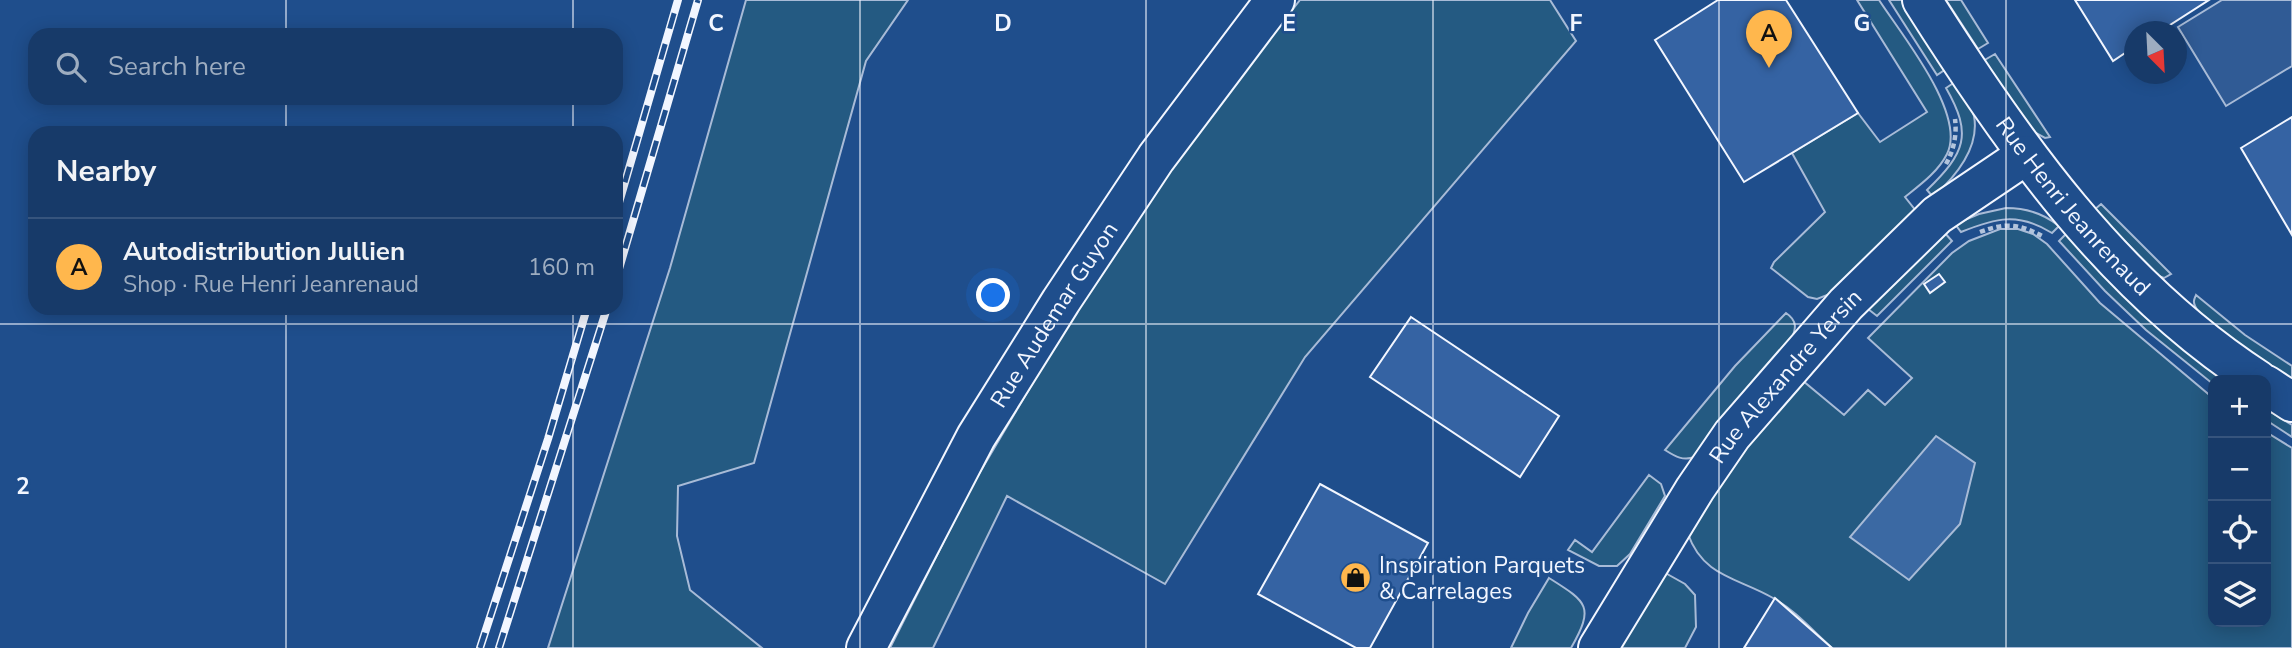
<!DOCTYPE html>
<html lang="en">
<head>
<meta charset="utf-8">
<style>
  :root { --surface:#173a69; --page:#20416f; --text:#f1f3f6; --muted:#9eadc0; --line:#36547d; --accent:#ffb74d }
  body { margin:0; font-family:"Nunito Sans",sans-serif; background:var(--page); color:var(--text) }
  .controls { position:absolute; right:21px; bottom:21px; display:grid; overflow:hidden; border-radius:14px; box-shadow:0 4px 18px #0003 }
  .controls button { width:63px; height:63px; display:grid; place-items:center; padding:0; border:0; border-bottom:2px solid var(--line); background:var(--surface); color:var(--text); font:35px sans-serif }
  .compass { position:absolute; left:2124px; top:21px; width:63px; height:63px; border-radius:50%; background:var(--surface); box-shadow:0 4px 18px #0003; rotate:156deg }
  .you { position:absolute; left:994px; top:296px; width:24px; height:24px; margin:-18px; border:5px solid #fff; border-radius:50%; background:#1a73e8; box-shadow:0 0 0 10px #1a73e833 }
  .badge { display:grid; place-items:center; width:46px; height:46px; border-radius:50%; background:var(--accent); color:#111; font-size:23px; font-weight:700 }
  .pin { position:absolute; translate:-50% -58px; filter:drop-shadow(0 2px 4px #0008) }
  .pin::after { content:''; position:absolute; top:37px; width:24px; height:21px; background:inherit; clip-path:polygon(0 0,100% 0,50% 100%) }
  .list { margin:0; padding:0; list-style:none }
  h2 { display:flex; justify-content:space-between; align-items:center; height:91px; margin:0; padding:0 28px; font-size:30px }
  h2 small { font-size:23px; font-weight:400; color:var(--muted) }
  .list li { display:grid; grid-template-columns:46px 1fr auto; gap:21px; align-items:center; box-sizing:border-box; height:98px; padding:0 28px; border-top:2px solid var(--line) }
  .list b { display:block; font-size:26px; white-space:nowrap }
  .list p { margin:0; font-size:23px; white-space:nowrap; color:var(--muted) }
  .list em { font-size:23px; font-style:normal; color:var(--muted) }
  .icon { flex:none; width:38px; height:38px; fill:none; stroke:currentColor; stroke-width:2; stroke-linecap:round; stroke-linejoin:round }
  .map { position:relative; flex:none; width:2292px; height:648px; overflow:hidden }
  .search { position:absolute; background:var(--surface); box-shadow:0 4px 18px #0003; left:28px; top:28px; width:595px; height:77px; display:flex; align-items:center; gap:18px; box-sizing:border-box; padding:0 24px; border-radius:21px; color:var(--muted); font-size:26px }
  .panel { position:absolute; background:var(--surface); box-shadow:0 4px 18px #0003; left:28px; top:126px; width:595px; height:189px; border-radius:21px }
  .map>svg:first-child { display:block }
</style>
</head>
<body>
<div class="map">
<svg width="2292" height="648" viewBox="0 0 2292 648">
  <rect width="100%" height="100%" fill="#1f4e8c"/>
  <path fill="#245a82" stroke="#a8bbd7" stroke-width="2" d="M746,0H908L866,61L754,463L678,486L677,536L690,590L762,648H548L670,268Z
    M1300,0H1550L1576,41L1305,357L1165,584L1007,496L933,648H890L973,484L1061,335L1170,167Z
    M1857,0H1879C1901,34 1967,114 1947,154C1938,172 1920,185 1905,197L1916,211L1835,292L1817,299L1808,297L1771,268L1774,262L1825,212L1792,153L1858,113L1880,142L1927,112Z
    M1889,0H1902L1946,69L1937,75Z
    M1946,0H1961L1988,43L1978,49Z
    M1995,54L2050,137L2045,138L2034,132L1983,61Z
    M1955,82C1962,92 1971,103 1974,116C1980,148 1954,178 1933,197L1927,190C1965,153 1973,135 1946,88Z
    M2101,204L2171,274L2164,278L2159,276L2094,210Z
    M2006,208C2026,208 2043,213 2059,226L2052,233C2018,212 1996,218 1961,232L1955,224L1979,214Z
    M2000,229H2018L2033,234L2047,244L2100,303L2213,398V622H2266V432L2292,448V648H1832C1814,632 1795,610 1773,598C1739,578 1703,577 1688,534L1743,451L1803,381L1844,415L1868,390L1885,405L1912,378L1868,338L1952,253L1969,241Z
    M1944,232L1952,241L1877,316L1868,309Z
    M2066,234C2115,287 2167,335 2223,380H2213V384L2146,330L2105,291L2059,241Z
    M2196,295L2245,335L2292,366V381C2272,368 2203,325 2195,306C2193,301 2194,300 2196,295Z
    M1786,313C1798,321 1796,329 1791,340L1695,457C1683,461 1676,457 1665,450L1735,366Z
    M2266,409L2292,425V437L2266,420Z
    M1649,475L1661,484L1665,496L1630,554L1617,566H1599L1568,550L1575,540L1592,552Z
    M1660,570L1685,584L1695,595L1696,627L1685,648H1614Z
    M1549,578C1587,602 1595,606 1571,648H1511L1528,613Z"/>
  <path fill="#305b95" stroke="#a8bbd7" stroke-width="2" d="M2222,0H2292V66L2226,106L2178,27Z"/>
  <path fill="#3b69a3" stroke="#a8bbd7" stroke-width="2" d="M1936,436L1975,463L1960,524L1909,580L1850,537Z"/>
  <path fill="#3563a3" stroke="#f2f6ff" stroke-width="2" d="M1718,0H1786L1858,113L1744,182L1655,40Z
    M2075,0H2209L2159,32H2134V47L2113,61Z
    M2292,117V235L2241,148Z
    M1939,274L1945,282L1930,293L1924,284Z
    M1411,317L1559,416L1520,477L1370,377Z
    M1320,484L1428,543L1370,648H1356L1258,594Z
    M1775,598L1832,648H1744Z"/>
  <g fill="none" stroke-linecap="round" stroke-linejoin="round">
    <defs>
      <g id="minor">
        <path id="s1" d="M1922,0C2013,144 2113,286 2258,380"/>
        <path d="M2266,385L2292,402"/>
        <path id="s2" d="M866,648L976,437L1061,301L1156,158L1275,0"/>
        <path id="s3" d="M1598,648L1695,489L1732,435L1846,304L1937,215L2026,155"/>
      </g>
    </defs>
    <use href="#minor" stroke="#f2f6ff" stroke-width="42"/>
    <path stroke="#b3c4dc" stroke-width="4.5" stroke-dasharray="5 3.5" stroke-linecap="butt" d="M1946,164C1954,150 1957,134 1955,119
      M1980,232C2007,222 2019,224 2044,237"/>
    <use href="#minor" stroke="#1f4e8c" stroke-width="38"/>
    <defs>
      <path id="rail" d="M616,213L678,0
        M616,279L698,0
        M480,648L548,439L587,308
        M499,648L607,308"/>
    </defs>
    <use href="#rail" stroke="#f2f6ff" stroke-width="8"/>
    <use href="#rail" stroke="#1f4e8c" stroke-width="5" stroke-dasharray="16" stroke-linecap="butt"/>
  </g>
  <path fill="none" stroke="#f2f6ff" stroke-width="2" stroke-opacity="0.55" d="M286,0V35M573,0V35M860,0V648M1146,0V648M1433,0V648M1719,0V648M2006,0V648M286,98V133M573,98V133M286,308V648M573,308V648M0,324H2292"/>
  <defs>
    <symbol id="shop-disc" viewBox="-11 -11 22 22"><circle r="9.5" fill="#ffb74d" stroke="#1f4e8c"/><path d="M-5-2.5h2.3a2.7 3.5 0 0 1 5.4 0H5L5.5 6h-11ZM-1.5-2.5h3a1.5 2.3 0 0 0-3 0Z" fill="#111"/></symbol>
  </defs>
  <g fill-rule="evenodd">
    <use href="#shop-disc" x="1338" y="560" width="35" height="35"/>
  </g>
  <g text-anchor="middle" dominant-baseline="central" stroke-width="5" stroke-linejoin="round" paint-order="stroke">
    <g font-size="23" fill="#f2f6ff" stroke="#1f4e8c">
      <text stroke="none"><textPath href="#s1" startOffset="256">Rue Henri Jeanrenaud</textPath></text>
      <text stroke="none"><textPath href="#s2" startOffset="383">Rue Audemar Guyon</textPath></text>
      <text stroke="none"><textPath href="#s3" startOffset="331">Rue Alexandre Yersin</textPath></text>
    </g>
    <g font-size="23" fill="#f2f6ff" stroke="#1f4e8c" text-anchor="start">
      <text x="1379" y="565">Inspiration Parquets<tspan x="1379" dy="26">&amp; Carrelages</tspan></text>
    </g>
  </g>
  <g font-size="23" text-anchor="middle" font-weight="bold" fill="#f2f6ff" stroke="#1f4e8c" stroke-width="5" stroke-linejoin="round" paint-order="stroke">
    <text x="716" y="31">C</text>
    <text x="1003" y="31">D</text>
    <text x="1289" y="31">E</text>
    <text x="1576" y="31">F</text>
    <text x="1862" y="31">G</text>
    <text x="23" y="494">2</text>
  </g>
</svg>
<div class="controls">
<button>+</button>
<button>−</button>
<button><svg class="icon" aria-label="locate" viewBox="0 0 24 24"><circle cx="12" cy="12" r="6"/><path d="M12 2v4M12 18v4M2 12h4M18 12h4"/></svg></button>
<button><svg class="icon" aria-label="layers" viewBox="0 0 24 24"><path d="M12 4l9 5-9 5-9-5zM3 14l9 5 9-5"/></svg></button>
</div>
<svg class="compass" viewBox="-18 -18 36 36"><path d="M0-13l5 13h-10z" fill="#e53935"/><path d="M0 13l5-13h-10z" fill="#9eadc0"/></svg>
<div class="you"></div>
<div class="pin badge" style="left:1769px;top:68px">A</div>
<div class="search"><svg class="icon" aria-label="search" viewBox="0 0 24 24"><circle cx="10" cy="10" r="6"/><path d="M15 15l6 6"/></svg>Search here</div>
<section class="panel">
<h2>Nearby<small></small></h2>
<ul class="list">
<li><span class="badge">A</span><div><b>Autodistribution Jullien</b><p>Shop · Rue Henri Jeanrenaud</p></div><em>160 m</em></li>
</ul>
</section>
</div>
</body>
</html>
